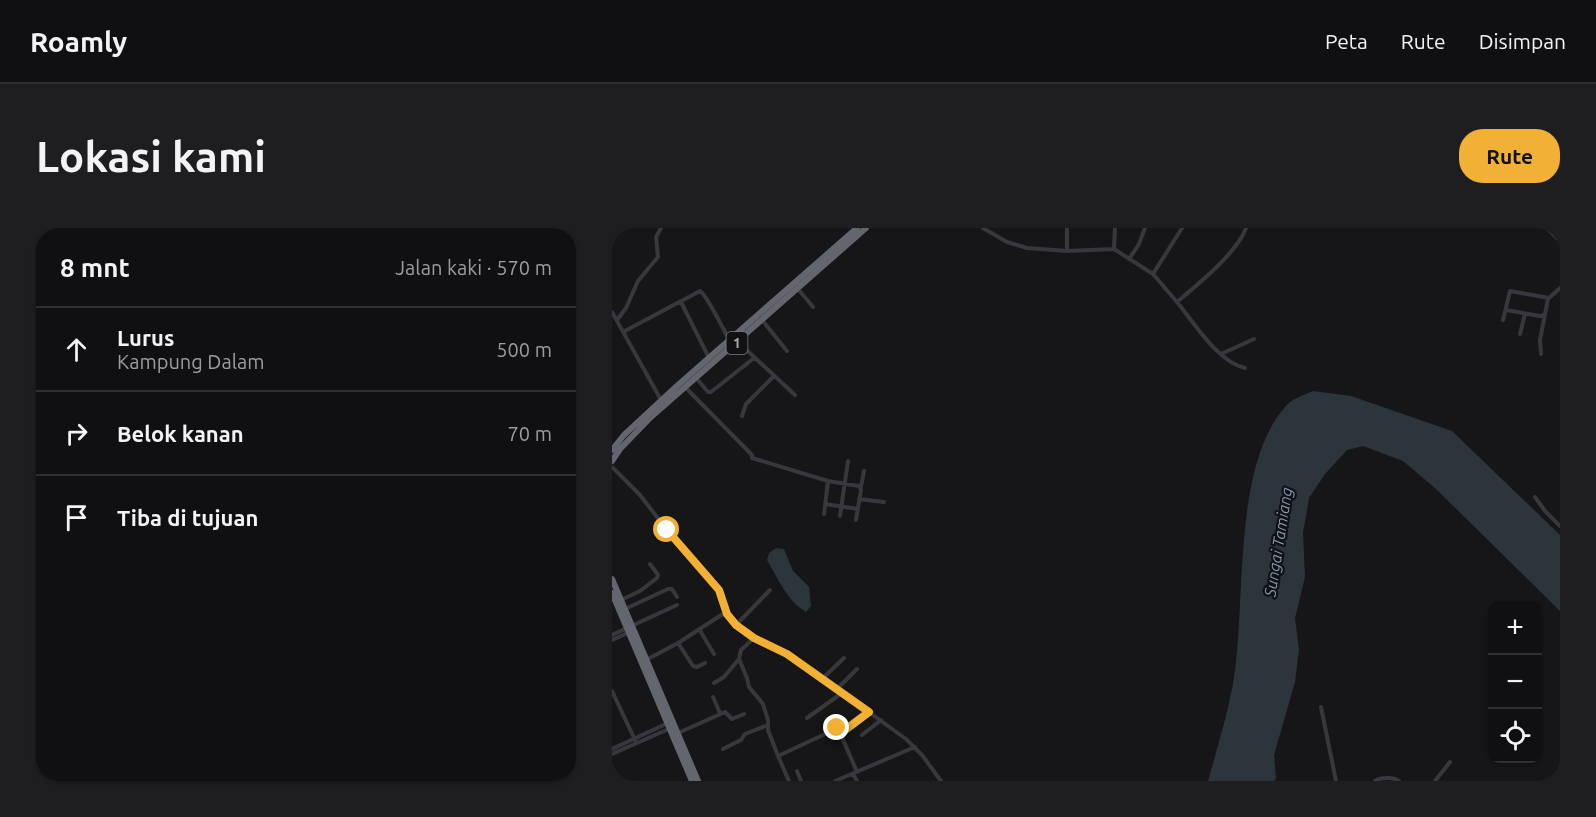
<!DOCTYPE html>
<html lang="id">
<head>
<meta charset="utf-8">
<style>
  :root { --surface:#101012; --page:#1e1e20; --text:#f1f3f6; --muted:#9c9d9f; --line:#303032; --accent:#f2b134 }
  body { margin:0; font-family:Ubuntu,sans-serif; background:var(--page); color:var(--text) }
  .controls { position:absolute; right:18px; bottom:18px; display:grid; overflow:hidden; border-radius:12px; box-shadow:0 2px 4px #0004 }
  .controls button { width:54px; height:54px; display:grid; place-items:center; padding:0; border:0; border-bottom:2px solid var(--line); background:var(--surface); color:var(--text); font:30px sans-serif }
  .stop { position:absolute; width:18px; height:18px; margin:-14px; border:4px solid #f2b134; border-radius:50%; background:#fff }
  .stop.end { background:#f2b134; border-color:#fff; box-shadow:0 2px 6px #0008 }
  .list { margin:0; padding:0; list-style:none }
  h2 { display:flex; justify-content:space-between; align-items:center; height:78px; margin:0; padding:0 24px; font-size:26px }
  h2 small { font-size:20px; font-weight:400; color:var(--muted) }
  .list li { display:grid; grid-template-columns:39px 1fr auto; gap:18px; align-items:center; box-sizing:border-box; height:84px; padding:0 24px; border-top:2px solid var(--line) }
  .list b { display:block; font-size:22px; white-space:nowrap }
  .list p { margin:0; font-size:20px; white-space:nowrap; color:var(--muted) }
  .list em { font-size:20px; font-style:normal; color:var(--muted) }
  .icon { flex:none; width:33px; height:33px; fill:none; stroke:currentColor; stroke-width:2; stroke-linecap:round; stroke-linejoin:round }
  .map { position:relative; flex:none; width:948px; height:553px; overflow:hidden; border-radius:24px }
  header { display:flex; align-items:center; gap:36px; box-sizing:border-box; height:84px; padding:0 30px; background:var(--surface); border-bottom:2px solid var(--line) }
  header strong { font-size:28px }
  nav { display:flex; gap:33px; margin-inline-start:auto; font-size:21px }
  .intro { display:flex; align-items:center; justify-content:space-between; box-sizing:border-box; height:144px; padding:0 36px }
  h1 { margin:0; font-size:42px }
  .button { padding:15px 27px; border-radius:24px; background:var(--accent); color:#111; font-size:21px; font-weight:700 }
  main { display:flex; gap:36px; padding:0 36px }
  aside { flex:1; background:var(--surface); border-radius:24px; box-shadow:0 2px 4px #0004 }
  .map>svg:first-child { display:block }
</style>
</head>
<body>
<header>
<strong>Roamly</strong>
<nav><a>Peta</a><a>Rute</a><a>Disimpan</a></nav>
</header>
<div class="intro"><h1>Lokasi kami</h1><a class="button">Rute</a></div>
<main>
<aside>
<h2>8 mnt<small>Jalan kaki · 570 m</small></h2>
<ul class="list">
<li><svg class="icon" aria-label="ahead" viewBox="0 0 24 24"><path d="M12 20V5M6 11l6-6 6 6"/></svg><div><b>Lurus</b><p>Kampung Dalam</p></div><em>500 m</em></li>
<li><svg class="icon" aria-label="right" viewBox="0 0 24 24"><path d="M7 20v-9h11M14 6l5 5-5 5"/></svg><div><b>Belok kanan</b></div><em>70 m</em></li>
<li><svg class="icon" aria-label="arrive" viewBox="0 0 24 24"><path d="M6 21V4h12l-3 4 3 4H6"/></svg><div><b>Tiba di tujuan</b></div></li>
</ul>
</aside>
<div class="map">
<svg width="948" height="553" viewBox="0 0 948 553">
  <rect width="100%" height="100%" fill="#161618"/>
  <path fill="#2c353c" d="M701,163L739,168L840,203L948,307V383L824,261L791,233L751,218L735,222L713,246L697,270L691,305L693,349L683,390L687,422L683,454L662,527L664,550L662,553H596C605,521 615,488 621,456C635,378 619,238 674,178C681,170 692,167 701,163Z
    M164,320L172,321L181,343L197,359L199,378L194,384C175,373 166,350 155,332L157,325Z"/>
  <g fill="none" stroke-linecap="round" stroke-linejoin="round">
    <path stroke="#37383d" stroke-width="4" d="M371,0L395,14L415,20L455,23L502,21L541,46L565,74C585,57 625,25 634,0
      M455,0V23
      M935,0L948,13
      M502,21L503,0
      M517,31L527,16L533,0
      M541,46L570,0
      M186,61L201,79
      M69,74L97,130
      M565,74C582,95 606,134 633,140
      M894,82L928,88L933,87
      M0,84L49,172
      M5,92L14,80L26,53L46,29L44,9L49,0
      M150,92L175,123
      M891,92L898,63L937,70
      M11,104L88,63C95,67 112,103 118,113
      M908,106L913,86
      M126,114L183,167
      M609,126L642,111
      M929,126L928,112L936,71L948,60
      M84,150L96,164H99L142,130
      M73,159L140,227V230L216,253L247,258L249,262L244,292
      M130,188L134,176L162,148
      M0,239L28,267L55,302L107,362L115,386L124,397L142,410L182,430L294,511L310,527L329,553
      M249,259L252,243
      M923,269L933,283L948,298
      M247,271L272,274
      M213,276L246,281
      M212,286L216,253
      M228,288L236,233
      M9,372L28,363L45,350L46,347L38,336
      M13,381L56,361H60L65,369
      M124,397L158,362
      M87,401L102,426
      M0,407L65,377
      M142,410L129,422L127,431L135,450L137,459L151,476L156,492V502L166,528L226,500L245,544
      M0,412L18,404
      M66,415L81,438L85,439L93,435
      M34,432L66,415L114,384
      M210,451L232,430
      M102,455L112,449L127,431
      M225,461L245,441
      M0,463L23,512
      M101,469L108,485
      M709,479L724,553
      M195,490L230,465
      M66,505L113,484L120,491L132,486
      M229,505L257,484
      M250,507L269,492
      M0,521L56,495
      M111,521L129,512L133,506L156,497
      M0,526L59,500
      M166,528L177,553
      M185,543L189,553
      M241,546L245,553
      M223,553L303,519
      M763,553C769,549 782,549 787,553
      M823,553L838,534"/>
    <path stroke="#63666e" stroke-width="6" d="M0,222L12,207L66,157L245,0
      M0,233L8,221L39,189L254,0
      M0,351L86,553
      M0,365L80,553"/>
  </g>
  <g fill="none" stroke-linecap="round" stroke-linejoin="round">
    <path stroke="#f2b134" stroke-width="8" d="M55,302L107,362L115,386L124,397L142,410L175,426L257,484L229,505L225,500"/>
  </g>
  <g text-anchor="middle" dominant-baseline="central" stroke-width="4.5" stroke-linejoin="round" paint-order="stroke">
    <rect fill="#111113" stroke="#7b7e86" stroke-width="1.5" x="114.5" y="104" width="21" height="22" rx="4.5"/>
    <g font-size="14" font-weight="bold" fill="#a8adb8">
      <text x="125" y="115">1</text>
    </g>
    <g font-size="16" font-style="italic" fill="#7f9bb3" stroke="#111113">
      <text transform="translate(666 314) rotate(-81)">Sungai Tamiang</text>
    </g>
  </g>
</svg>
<div class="controls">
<button>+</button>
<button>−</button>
<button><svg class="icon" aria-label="locate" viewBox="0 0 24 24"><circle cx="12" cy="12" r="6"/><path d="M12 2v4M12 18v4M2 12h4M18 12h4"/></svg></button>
</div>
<div class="stop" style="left:55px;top:302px"></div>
<div class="stop end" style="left:225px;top:500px"></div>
</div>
</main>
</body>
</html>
